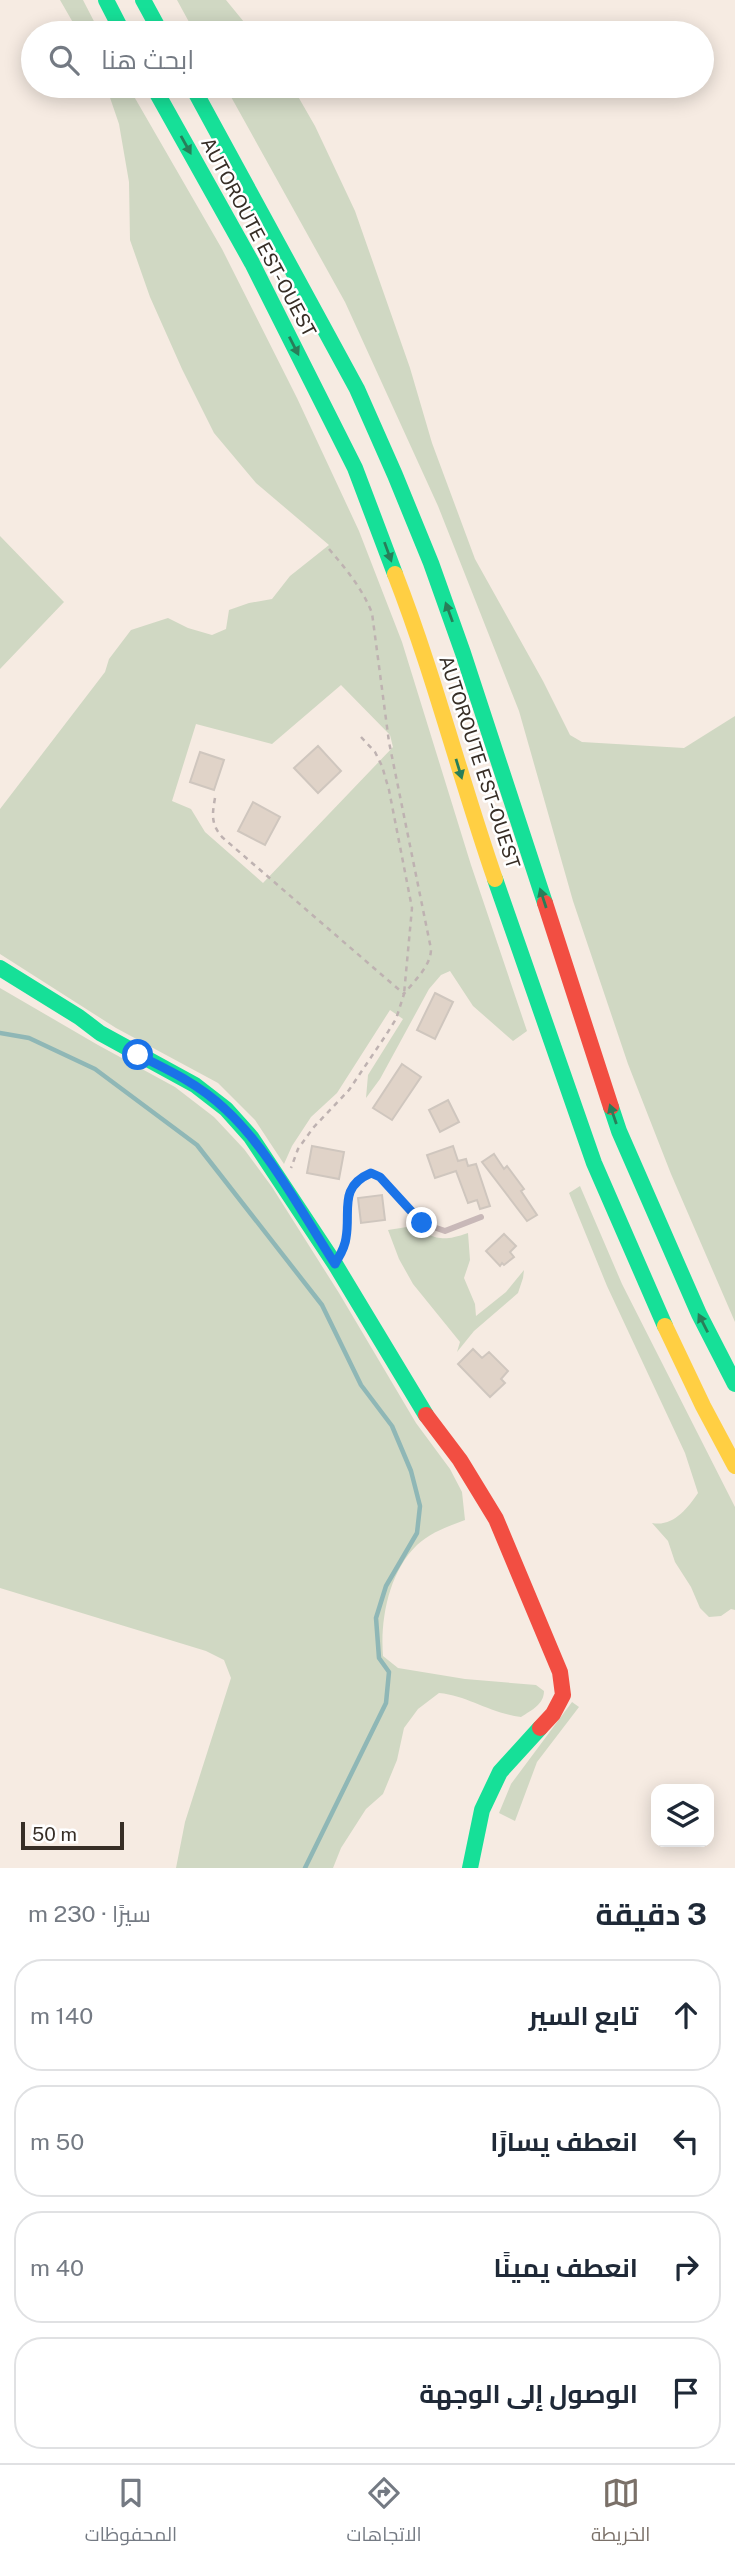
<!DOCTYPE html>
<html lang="ar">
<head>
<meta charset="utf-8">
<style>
  :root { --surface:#fff; --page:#f2f2f3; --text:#1f2937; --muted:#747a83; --line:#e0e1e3; --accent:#7a7068 }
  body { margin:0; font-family:"Public Sans",Cairo,sans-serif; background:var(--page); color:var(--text); direction:rtl }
  .controls { position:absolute; right:21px; bottom:21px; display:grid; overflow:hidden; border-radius:14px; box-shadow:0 4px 18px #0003 }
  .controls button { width:63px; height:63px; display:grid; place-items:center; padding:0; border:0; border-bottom:2px solid var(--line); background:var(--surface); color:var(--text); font:35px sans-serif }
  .scale { position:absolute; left:21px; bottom:18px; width:103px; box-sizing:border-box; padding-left:7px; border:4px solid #372e26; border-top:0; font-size:19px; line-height:24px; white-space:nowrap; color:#372e26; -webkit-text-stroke:5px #fff; paint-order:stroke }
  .stop { position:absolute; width:21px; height:21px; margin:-16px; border:5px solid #1a73e8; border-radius:50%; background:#fff }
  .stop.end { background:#1a73e8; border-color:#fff; box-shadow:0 2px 7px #0008 }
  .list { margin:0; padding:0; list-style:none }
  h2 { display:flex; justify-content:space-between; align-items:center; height:91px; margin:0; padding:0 28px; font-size:30px }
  h2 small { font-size:23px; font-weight:400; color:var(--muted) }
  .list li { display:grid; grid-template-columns:46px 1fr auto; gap:21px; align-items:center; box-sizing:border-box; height:112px; margin:0 14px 14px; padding:0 14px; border:2px solid var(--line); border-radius:28px }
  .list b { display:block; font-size:26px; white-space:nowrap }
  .list em { font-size:23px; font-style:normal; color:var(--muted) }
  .icon { flex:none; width:38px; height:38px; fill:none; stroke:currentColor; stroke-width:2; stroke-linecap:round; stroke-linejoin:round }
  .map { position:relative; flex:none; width:735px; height:1868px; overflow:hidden; direction:ltr }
  .search { position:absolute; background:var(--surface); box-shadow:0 4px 18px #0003; left:21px; right:21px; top:21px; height:77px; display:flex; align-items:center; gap:18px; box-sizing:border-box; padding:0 24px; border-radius:38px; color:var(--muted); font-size:26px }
  .sheet { height:595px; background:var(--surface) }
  nav { display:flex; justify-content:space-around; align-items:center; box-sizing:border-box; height:98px; border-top:2px solid var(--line); background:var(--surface); font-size:19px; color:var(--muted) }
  nav a { display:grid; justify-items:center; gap:4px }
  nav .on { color:var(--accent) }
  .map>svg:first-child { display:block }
</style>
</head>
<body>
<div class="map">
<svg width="735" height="1868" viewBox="0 0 735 1868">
  <rect width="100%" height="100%" fill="#f6ebe2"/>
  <path fill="#d0d8c3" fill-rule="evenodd" d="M60,0H83L100,33H79Z
    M177,0H226L253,33H195Z
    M106,86H128L222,249L297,398L359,531L402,642L471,865L527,1031L513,1041L473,1006L450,971L441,975L429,989L380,1079L366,1098L368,1075L403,1019L390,1010L337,1093L311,1117L292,1146L284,1164L255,1120L218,1083L116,1028L0,954V809L105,672L109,659L131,630L168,618L188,628L212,635L226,629L229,610L249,603L272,599L290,576L329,545L256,483L214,433L182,369L150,297L130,240L129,182L119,124ZM341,685L390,735L393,747L263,883L205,832L191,809L172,801L196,724L272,744Z
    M225,86H292L315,126L355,211L410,368L432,443L475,559L543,681L570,735L582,742L684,748L735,716V1322L671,1174L628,1064L573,901L519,711L438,506L345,302Z
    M0,536L64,602L0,669Z
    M0,988L98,1045L175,1087L214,1117L244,1149L272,1187L339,1293L416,1423L450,1469L462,1492L465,1520C449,1526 431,1532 417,1545C389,1572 380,1619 383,1656L398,1668L465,1679L536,1685L544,1691C544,1704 532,1710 521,1717C489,1713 469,1696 439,1693L418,1709L404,1728L397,1760L383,1794L366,1809L341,1848L333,1868H176L185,1822L231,1678L224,1660L206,1651L0,1588Z
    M580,1186L622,1284L735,1507V1610L731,1609L721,1616L709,1617L700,1608L691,1587L675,1562L668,1541L652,1523C673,1527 687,1509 698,1493L685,1453L607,1286L569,1193Z
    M407,1227C437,1236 437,1244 468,1233L470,1260L464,1278L475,1304L476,1316L506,1292L524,1270L523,1278L518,1293L474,1331L457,1352L460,1342L413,1284L399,1259L388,1230Z
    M572,1702L579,1707L537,1762L515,1821L499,1813L511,1784Z"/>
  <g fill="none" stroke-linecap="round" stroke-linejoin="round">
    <path stroke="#8fb7b6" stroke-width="4.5" d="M0,1033L29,1038L95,1069L197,1145L322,1305L361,1385L392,1426L411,1471L420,1506L417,1533L386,1586L376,1618L379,1658L389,1672L386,1703L305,1868"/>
  </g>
  <path fill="#e0d3c8" stroke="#cfc6be" stroke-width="2" d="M318,746L341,771L318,793L294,768Z
    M200,752L224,760L214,790L190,782Z
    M253,802L280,817L265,845L238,831Z
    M435,993L453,1002L435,1039L417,1030Z
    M402,1064L421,1077L392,1120L373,1108Z
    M448,1100L459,1122L440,1132L429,1110Z
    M312,1146L344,1152L339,1179L307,1173Z
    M453,1146L458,1161L466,1159L468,1166L476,1164L490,1206L480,1209L477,1200L468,1203L456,1171L435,1178L427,1155Z
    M494,1154L504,1169L507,1166L524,1189L521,1191L537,1215L527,1221L482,1162Z
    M382,1195L385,1220L361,1223L358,1198Z
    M504,1234L516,1246L510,1252L514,1257L504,1265L502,1263L500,1266L486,1251Z
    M473,1349L482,1358L489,1352L508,1371L501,1379L505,1383L490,1397L458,1364Z"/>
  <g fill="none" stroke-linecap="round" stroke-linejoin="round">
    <path stroke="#beb2b1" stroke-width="2.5" stroke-dasharray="5 5" stroke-linecap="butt" d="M329,549C346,569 362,588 372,613L389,742L431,949C431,966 414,981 404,994
      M361,737L375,752L382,766L389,790L412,908L404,994
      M215,798C212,815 211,824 222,837L404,994L396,1019L386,1035L349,1090L313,1128L298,1149L291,1168"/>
    <path stroke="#c8b8b8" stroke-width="6" d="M335,1262C340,1254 345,1246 347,1237C351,1210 338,1187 371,1173L380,1177L422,1223L445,1231L481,1217"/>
    <path stroke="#16e098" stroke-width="16" d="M106,0L123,33
      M143,0L161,33
      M153,86L252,263L355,468L395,574
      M192,86L357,389L395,475L431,563L463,653L545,903
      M495,879L594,1163L665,1326
      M0,968L79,1017L100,1033L195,1085L226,1109L251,1137L335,1264L426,1415
      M611,1107L619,1131L699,1314L735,1384
      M470,1868L482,1810L500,1772L540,1728"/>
    <path stroke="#ffcf43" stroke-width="16" d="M395,574C434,674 460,778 495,879
      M665,1326L703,1406L735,1466"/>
    <path stroke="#f24e42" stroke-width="16" d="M545,903L611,1107
      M426,1415L460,1460L496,1519L560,1672L563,1695L553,1714L540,1728"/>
  </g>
  <defs><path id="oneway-solid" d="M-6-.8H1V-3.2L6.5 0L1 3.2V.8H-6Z" transform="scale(1.75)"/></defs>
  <g fill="#287e59">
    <use href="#oneway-solid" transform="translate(186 145) rotate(61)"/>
    <use href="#oneway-solid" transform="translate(294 346) rotate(63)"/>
    <use href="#oneway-solid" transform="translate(388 552) rotate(70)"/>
    <use href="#oneway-solid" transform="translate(449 612) rotate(-110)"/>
    <use href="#oneway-solid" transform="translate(459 769) rotate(73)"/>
    <use href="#oneway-solid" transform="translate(543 898) rotate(-108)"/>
    <use href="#oneway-solid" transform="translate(613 1114) rotate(-109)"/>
    <use href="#oneway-solid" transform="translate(703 1323) rotate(-117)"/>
  </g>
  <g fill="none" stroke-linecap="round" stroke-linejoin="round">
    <path stroke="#1a73e8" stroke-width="9" d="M138,1055C169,1070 200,1085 225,1109C268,1148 303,1215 335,1264C340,1255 345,1248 346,1238C351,1211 338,1187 371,1173L380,1177L422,1223"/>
  </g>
  <g text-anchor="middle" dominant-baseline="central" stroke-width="5" stroke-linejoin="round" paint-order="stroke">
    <g font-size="19" fill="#372e26" stroke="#fff">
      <text transform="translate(259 237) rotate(62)">AUTOROUTE EST-OUEST</text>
      <text transform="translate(480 762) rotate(72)">AUTOROUTE EST-OUEST</text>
    </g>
  </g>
</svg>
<div class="controls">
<button><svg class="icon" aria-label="layers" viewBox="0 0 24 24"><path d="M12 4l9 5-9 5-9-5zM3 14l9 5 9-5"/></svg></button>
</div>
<div class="scale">50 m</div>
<div class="stop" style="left:138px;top:1055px"></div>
<div class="stop end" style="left:422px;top:1223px"></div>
<div class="search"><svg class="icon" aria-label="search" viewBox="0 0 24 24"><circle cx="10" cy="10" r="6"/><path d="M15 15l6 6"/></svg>ابحث هنا</div>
</div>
<section class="sheet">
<h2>3 دقيقة<small>سيرًا · 230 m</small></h2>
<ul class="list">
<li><svg class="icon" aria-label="ahead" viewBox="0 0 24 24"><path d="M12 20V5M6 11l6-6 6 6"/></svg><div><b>تابع السير</b></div><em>140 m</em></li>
<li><svg class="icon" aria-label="left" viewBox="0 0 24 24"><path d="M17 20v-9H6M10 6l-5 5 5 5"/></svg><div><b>انعطف يسارًا</b></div><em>50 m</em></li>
<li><svg class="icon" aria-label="right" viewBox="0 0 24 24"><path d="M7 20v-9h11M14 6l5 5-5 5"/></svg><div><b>انعطف يمينًا</b></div><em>40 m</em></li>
<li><svg class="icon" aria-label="arrive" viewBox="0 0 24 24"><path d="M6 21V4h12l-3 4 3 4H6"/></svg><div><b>الوصول إلى الوجهة</b></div></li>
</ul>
</section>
<nav>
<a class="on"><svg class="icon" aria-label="map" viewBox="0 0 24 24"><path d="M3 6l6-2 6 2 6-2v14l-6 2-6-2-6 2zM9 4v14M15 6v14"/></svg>الخريطة</a>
<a><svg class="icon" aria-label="directions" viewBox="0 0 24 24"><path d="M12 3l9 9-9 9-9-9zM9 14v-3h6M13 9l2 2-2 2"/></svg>الاتجاهات</a>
<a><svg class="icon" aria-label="saved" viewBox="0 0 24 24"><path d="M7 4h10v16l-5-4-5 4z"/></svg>المحفوظات</a>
</nav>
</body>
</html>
